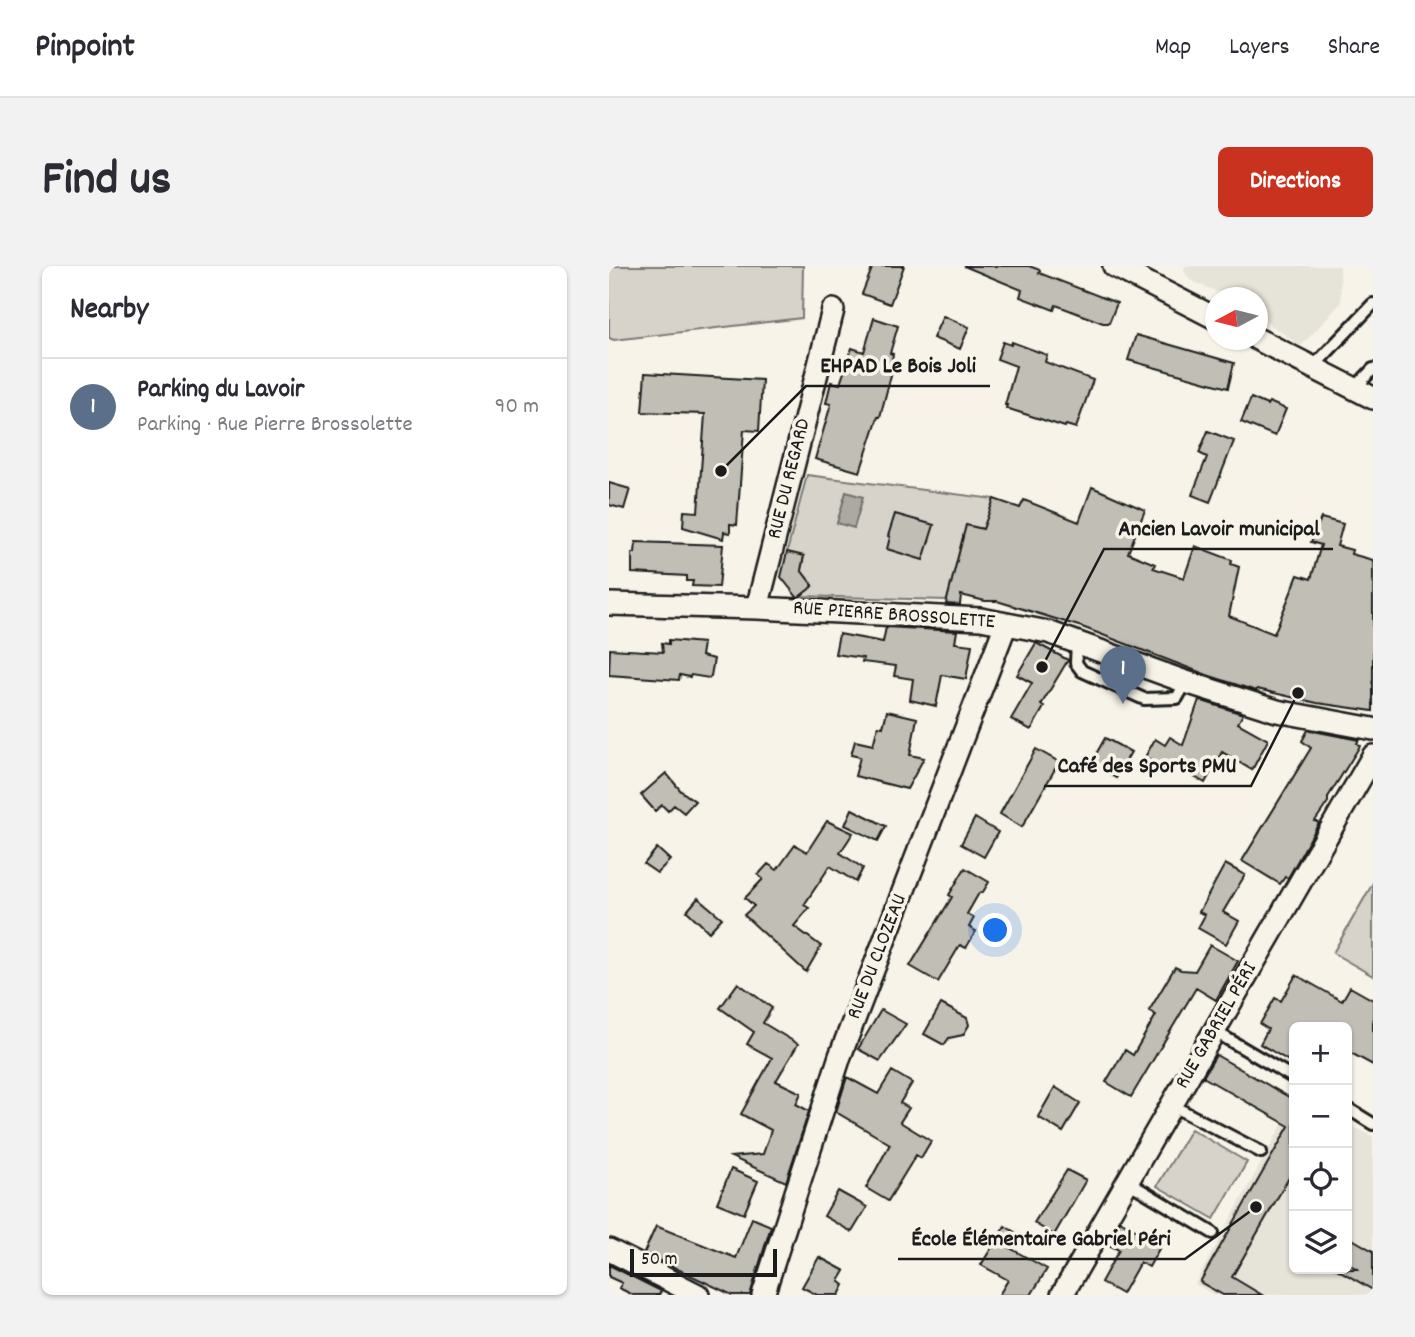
<!DOCTYPE html>
<html lang="en">
<head>
<meta charset="utf-8">
<style>
  :root { --surface:#fff; --page:#f2f2f3; --text:#2b2b33; --muted:#7c7c81; --line:#e1e1e2; --accent:#c8321e }
  body { margin:0; font-family:Dekko,sans-serif; background:var(--page); color:var(--text) }
  .controls { position:absolute; right:21px; bottom:21px; display:grid; overflow:hidden; border-radius:10px; box-shadow:0 2px 5px #0004 }
  .controls button { width:63px; height:63px; display:grid; place-items:center; padding:0; border:0; border-bottom:2px solid var(--line); background:var(--surface); color:var(--text); font:35px sans-serif }
  .compass { position:absolute; left:596px; top:21px; width:63px; height:63px; border-radius:50%; background:var(--surface); box-shadow:0 2px 5px #0004; rotate:263deg }
  .scale { position:absolute; left:21px; bottom:18px; width:147px; box-sizing:border-box; padding-left:7px; border:4px solid #1c1c1c; border-top:0; font-size:19px; line-height:24px; white-space:nowrap; color:#1c1c1c; -webkit-text-stroke:5px #f7f3e8; paint-order:stroke }
  .you { position:absolute; left:387px; top:665px; width:24px; height:24px; margin:-18px; border:5px solid #fff; border-radius:50%; background:#1a73e8; box-shadow:0 0 0 10px #1a73e833 }
  .badge { display:grid; place-items:center; width:46px; height:46px; border-radius:50%; background:var(--accent); color:#fff; font-size:23px; font-weight:700 }
  .pin { position:absolute; translate:-50% -58px; filter:drop-shadow(0 2px 4px #0008) }
  .pin::after { content:''; position:absolute; top:37px; width:24px; height:21px; background:inherit; clip-path:polygon(0 0,100% 0,50% 100%) }
  .list { margin:0; padding:0; list-style:none }
  h2 { display:flex; justify-content:space-between; align-items:center; height:91px; margin:0; padding:0 28px; font-size:30px }
  h2 small { font-size:23px; font-weight:400; color:var(--muted) }
  .list li { display:grid; grid-template-columns:46px 1fr auto; gap:21px; align-items:center; box-sizing:border-box; height:98px; padding:0 28px; border-top:2px solid var(--line) }
  .list b { display:block; font-size:26px; white-space:nowrap }
  .list p { margin:0; font-size:23px; white-space:nowrap; color:var(--muted) }
  .list em { font-size:23px; font-style:normal; color:var(--muted) }
  .icon { flex:none; width:38px; height:38px; fill:none; stroke:currentColor; stroke-width:2; stroke-linecap:round; stroke-linejoin:round }
  .map { position:relative; flex:none; width:764px; height:1029px; overflow:hidden; border-radius:10px }
  header { display:flex; align-items:center; gap:42px; box-sizing:border-box; height:98px; padding:0 35px; background:var(--surface); border-bottom:2px solid var(--line) }
  header strong { font-size:33px }
  nav { display:flex; gap:38px; margin-inline-start:auto; font-size:24px }
  .intro { display:flex; align-items:center; justify-content:space-between; box-sizing:border-box; height:168px; padding:0 42px }
  h1 { margin:0; font-size:49px }
  .button { padding:18px 32px; border-radius:10px; background:var(--accent); color:#fff; font-size:24px; font-weight:700 }
  main { display:flex; gap:42px; padding:0 42px }
  aside { flex:1; background:var(--surface); border-radius:10px; box-shadow:0 2px 5px #0004 }
  .map>svg:first-child { display:block }
</style>
</head>
<body>
<header>
<strong>Pinpoint</strong>
<nav><a>Map</a><a>Layers</a><a>Share</a></nav>
</header>
<div class="intro"><h1>Find us</h1><a class="button">Directions</a></div>
<main>
<aside>
<h2>Nearby<small></small></h2>
<ul class="list">
<li><span class="badge" style="background:#5c6f8a">1</span><div><b>Parking du Lavoir</b><p>Parking · Rue Pierre Brossolette</p></div><em>90 m</em></li>
</ul>
</aside>
<div class="map">
<svg width="764" height="1029" viewBox="0 0 764 1029">
  <rect width="100%" height="100%" fill="#f7f3e8"/>
  <filter id="ink" filterUnits="userSpaceOnUse"><feTurbulence type="fractalNoise" baseFrequency=".0143" numOctaves="2"/><feDisplacementMap in="SourceGraphic" scale="14" xChannelSelector="R" yChannelSelector="G"/><feConvolveMatrix kernelMatrix="1 2 1 2 8 2 1 2 1" color-interpolation-filters="sRGB"/></filter>
  <g filter="url(#ink)">
    <path fill="#e6e3d9" d="M576,0H731L732,37L692,80L649,50L648,32L620,31L581,14L575,5Z
      M685,837V1003H738V857L764,871V1029H605L586,1018Z"/>
    <path fill="#d7d3cb" stroke="#7a7874" stroke-width="2" d="M0,0H194L193,52L5,74L0,72Z
      M198,209L385,233L375,263L357,260L338,334L191,330L204,319L192,304L195,290L178,286Z
      M764,617V710L724,687Z
      M582,863L638,896L605,953L548,920Z"/>
    <path fill="#aca9a2" stroke="#72716c" stroke-width="2" d="M237,226L254,231L245,262L228,257Z"/>
    <path fill="#c0beb5" stroke="#1c1c1c" stroke-width="2" d="M264,0H295L281,38L253,28Z
      M355,0H420L431,4L430,7L508,37L500,57H494L447,39L445,44L411,31L413,24Z
      M334,50L360,61L351,83L324,72Z
      M265,52L289,60L281,87L284,88L283,94L285,95L282,109L271,151H269L251,206L206,193L222,138L217,137L222,116L231,118L243,82L255,86Z
      M527,69L625,97L619,122L519,94Z
      M394,76L402,79L403,76L438,89L436,96L484,114L467,162L457,159L456,161L397,142L398,139H396L407,100L388,93Z
      M36,107L153,114L150,165L135,164L128,259L121,258V267L115,266L114,273L74,261L75,245L89,246L96,148L33,146Z
      M642,132L658,139L660,136L677,143L666,170L632,156Z
      M599,165L625,175L601,236L583,229L598,191L590,187Z
      M0,217L21,223L15,243L0,239Z
      M483,221L536,244L519,287L546,298L544,302L575,312L586,280L623,294L622,298L630,301L620,350L665,368L689,309L702,313L712,279L702,276L712,252L734,258L728,280L743,284L742,288L764,294V445L708,437L648,423L647,425L598,409L473,361L388,335H376L352,329L351,339L337,338L357,259L374,263L385,233L411,242L415,234L470,256Z
      M286,248L325,259L314,294L278,283L281,271L279,270Z
      M27,276L114,279L110,321L83,320L84,315H78V310L23,307V287H26Z
      M178,286L195,290L192,304L204,320L190,331H188L172,311Z
      M277,361L348,365L346,377L363,379L357,413L333,409L327,440L301,434L304,413L285,410L287,400L253,396L254,392L226,388L230,368L274,376Z
      M60,374L94,377L92,390L105,393L102,410L100,412L82,409L81,411L71,409L70,414L0,409L1,383L54,386L53,377L60,378Z
      M427,377L459,394L432,439L435,441L422,464L402,453L423,417L408,409Z
      M590,434L634,448L629,457L659,474L643,504L613,486L596,517L564,499L561,505L536,491L546,473L556,479L561,471L574,479Z
      M278,445L308,452L301,489L315,492L298,523L246,510L251,491L242,489L246,475L264,479L269,460L274,461Z
      M699,464L750,474L748,477L751,480L719,531V536L706,555L710,557L679,612L676,611L671,618L633,595L702,482L693,475Z
      M496,472L522,486L507,512L482,497Z
      M427,483L450,496L413,561L391,548Z
      M57,507L72,525L86,535L75,547L65,539L59,545L53,539L46,545L32,529Z
      M243,543L277,560L269,575L236,559Z
      M366,552L389,566L375,591L352,578Z
      M218,555L244,567L231,587L254,602L247,616L221,600L195,639L200,642L185,660L212,680L197,706L135,649L145,640L136,632L154,613L149,609L159,598L168,604L186,579L198,586Z
      M48,582L61,594L48,607L35,598Z
      M616,598L636,609L614,646L630,655L617,678L589,662L596,649L590,646Z
      M356,602L380,616L374,626L370,627L358,648L365,652L360,661L367,665L357,682L351,679L329,716L301,700L343,631L340,629Z
      M89,632L113,652L100,666L78,645Z
      M601,679L629,695L607,734L587,722L522,831L497,816L516,784L524,789L547,749L540,745L566,701L572,704L586,705Z
      M687,709L733,735L741,721L764,734V799L738,785V761H685V798L651,778L659,763L651,758L666,732L672,735Z
      M129,717L163,742L154,757L189,778L167,815L192,827L187,838L200,845L177,916L122,891L154,888L162,864L132,848L163,792L138,778L145,766L111,742Z
      M332,738L358,752L360,759L354,769L340,772L335,779L315,768Z
      M272,744L297,758L271,795L249,783Z
      M607,789L685,834V903L623,1011L653,1029H614L591,1016L680,860L594,811Z
      M283,805L303,817L291,837L300,842L291,856L322,875L312,892L307,889L279,935L257,922L281,878L227,846L238,811L269,828Z
      M446,821L471,837L454,866L429,851Z
      M122,903L149,915L135,948L108,937Z
      M458,904L477,914L445,969L425,957Z
      M229,925L258,941L243,966L215,950Z
      M143,952L162,960L141,1029H123L35,987L47,960L127,992Z
      M511,955L552,979L540,1001L531,996L513,1028L492,1016L510,984L498,978Z
      M396,960L409,968L401,982L438,1003L422,1029H390L399,1014L372,999Z
      M738,970L764,985V1024L728,1003H748L738,997Z
      M210,991L236,1005L230,1015L235,1019L230,1029H208L193,1021Z
      M0,999L52,1025L50,1029H24L10,1022L13,1017L0,1011Z"/>
    <g fill="none" stroke-linecap="round" stroke-linejoin="round">
      <defs>
        <path id="lane" d="M704,101L764,38
          M745,123L764,103
          M468,375L467,397L473,405L535,433L568,432L577,416
          M605,765L685,812
          M562,839L652,886
          M738,842L764,858
          M517,915L604,967"/>
        <path id="street" d="M505,0L606,52
          M648,73L764,132
          M0,338L148,342L372,353L439,366L577,416L668,445L764,463
          M148,342L224,44
          M0,984L89,1029
          M154,1029L231,790L397,358
          M453,1029L764,490"/>
      </defs>
      <use href="#lane" stroke="#1c1c1c" stroke-width="16"/>
      <use href="#street" stroke="#1c1c1c" stroke-width="26"/>
      <use href="#lane" stroke="#f7f3e8" stroke-width="10"/>
      <use href="#street" stroke="#f7f3e8" stroke-width="21"/>
    </g>
  </g>
  <g text-anchor="middle" dominant-baseline="central" stroke-width="7" stroke-linejoin="round" paint-order="stroke">
    <g font-size="21" fill="#1c1c1c" stroke="#f7f3e8">
      <text transform="translate(181 213) rotate(-76)">RUE DU REGARD</text>
      <text transform="translate(285 350) rotate(4)">RUE PIERRE BROSSOLETTE</text>
      <text transform="translate(269 691) rotate(-69)">RUE DU CLOZEAU</text>
      <text transform="translate(608 760) rotate(-60)">RUE GABRIEL PÉRI</text>
    </g>
  </g>
  <path fill="none" stroke="#1c1c1c" stroke-width="2.5" d="M112 205L197 120H381M433 401L495 283H724M689 427L642 520H435M647 941L576 993H289"/>
  <g fill="#1c1c1c" stroke="#f7f3e8" stroke-width="2.5">
    <circle cx="112" cy="205" r="7"/>
    <circle cx="433" cy="401" r="7"/>
    <circle cx="689" cy="427" r="7"/>
    <circle cx="647" cy="941" r="7"/>
  </g>
  <g font-size="23" text-anchor="middle" font-weight="bold" fill="#1c1c1c" stroke="#f7f3e8" stroke-width="7" stroke-linejoin="round" paint-order="stroke">
    <text x="289" y="106">EHPAD Le Bois Joli</text>
    <text x="610" y="269">Ancien Lavoir municipal</text>
    <text x="538" y="506">Café des Sports PMU</text>
    <text x="432" y="979">École Élémentaire Gabriel Péri</text>
  </g>
</svg>
<div class="controls">
<button>+</button>
<button>−</button>
<button><svg class="icon" aria-label="locate" viewBox="0 0 24 24"><circle cx="12" cy="12" r="6"/><path d="M12 2v4M12 18v4M2 12h4M18 12h4"/></svg></button>
<button><svg class="icon" aria-label="layers" viewBox="0 0 24 24"><path d="M12 4l9 5-9 5-9-5zM3 14l9 5 9-5"/></svg></button>
</div>
<svg class="compass" viewBox="-18 -18 36 36"><path d="M0-13l5 13h-10z" fill="#e53935"/><path d="M0 13l5-13h-10z" fill="#7c7c81"/></svg>
<div class="scale">50 m</div>
<div class="you"></div>
<div class="pin badge" style="left:514px;top:438px;background:#5c6f8a">1</div>
</div>
</main>
</body>
</html>
